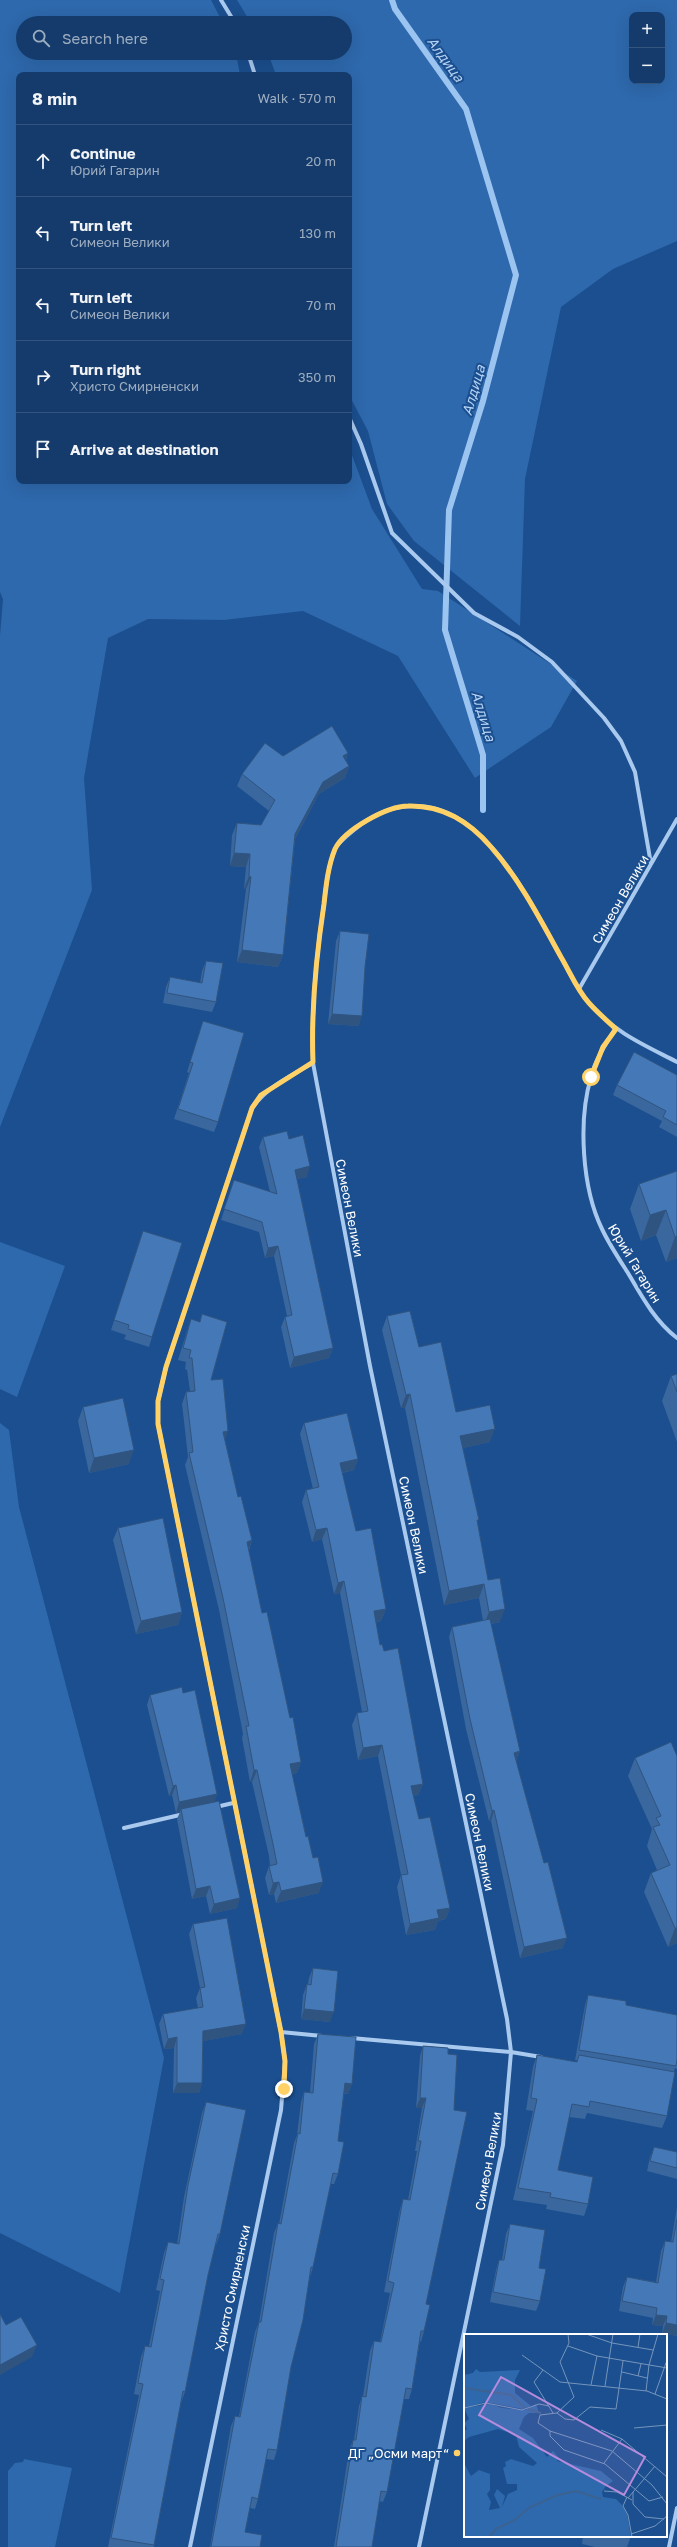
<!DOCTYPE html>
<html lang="en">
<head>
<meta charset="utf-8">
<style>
  :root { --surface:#143b6b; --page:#214673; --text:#f1f3f6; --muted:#9dadc1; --line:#33557e }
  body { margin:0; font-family:"Golos Text",sans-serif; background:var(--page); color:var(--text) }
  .controls { position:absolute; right:12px; top:12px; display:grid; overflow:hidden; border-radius:8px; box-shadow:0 4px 16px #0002 }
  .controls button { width:36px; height:36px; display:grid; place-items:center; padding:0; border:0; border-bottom:1px solid var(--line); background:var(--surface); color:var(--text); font:20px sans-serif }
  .stop { position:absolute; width:12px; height:12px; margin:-9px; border:3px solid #ffd166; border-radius:50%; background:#fff }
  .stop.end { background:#ffd166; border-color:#fff; box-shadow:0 1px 4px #0008 }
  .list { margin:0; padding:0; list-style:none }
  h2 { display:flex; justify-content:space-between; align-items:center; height:52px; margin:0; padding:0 16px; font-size:17px }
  h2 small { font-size:13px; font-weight:400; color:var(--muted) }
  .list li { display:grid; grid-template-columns:26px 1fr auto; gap:12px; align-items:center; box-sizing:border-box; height:72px; padding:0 16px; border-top:1px solid var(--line) }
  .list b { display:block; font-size:15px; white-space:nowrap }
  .list p { margin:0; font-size:13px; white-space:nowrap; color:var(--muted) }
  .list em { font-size:13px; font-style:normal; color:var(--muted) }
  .icon { flex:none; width:22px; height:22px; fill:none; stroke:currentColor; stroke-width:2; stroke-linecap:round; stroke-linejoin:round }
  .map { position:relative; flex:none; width:677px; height:2547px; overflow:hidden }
  .search { position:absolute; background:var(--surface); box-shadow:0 4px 16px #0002; left:16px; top:16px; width:336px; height:44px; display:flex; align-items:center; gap:10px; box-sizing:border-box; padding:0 14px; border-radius:22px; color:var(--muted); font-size:15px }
  .panel { position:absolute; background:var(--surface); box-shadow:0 4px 16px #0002; left:16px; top:72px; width:336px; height:412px; border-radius:8px }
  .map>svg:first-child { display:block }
</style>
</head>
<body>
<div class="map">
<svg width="677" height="2547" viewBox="0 0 677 2547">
  <rect width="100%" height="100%" fill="#1b4f8f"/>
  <path fill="#2e69ad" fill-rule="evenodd" d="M0,0H211L223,23H23V53H236L240,75H19V481H349V447L372,509L422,589L438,591L577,681L551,727L475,778L398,656L303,611L224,620L148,619L108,638L84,778L92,890L0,1127V636L3,599L0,592Z
    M237,0H677V241L613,269L561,307L525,479L520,626L414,541L387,504L368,431L349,395V75H276L268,53H345V23H251ZM632,15H662V81H632Z
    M0,1242L65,1266L17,1397L0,1389Z
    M0,1423L9,1430L19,1507L164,2058L120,2293L0,2233Z
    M24,2459L72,2468L55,2547H8V2471L15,2463L23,2462Z"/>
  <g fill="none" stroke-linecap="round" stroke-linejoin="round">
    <path stroke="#9cc4f0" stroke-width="6" d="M392,0L395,9L466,109L516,275L483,401L449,510L445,630L483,755V810"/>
    <path stroke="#a9c9ee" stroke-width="4" d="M221,0L235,23
      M248,53L255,75
      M349,417L361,444L392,533L474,613L518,637L552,662L604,718L621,741L635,772L651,864
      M579,989L677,819
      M615,1029C606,1044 595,1060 591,1077C578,1121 582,1188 602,1229C609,1244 619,1259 628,1273C642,1297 655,1321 677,1338
      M216,1807L233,1803
      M124,1828L184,1814
      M281,2032L322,2036
      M351,2038L511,2052L541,2057
      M190,2547L281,2110L285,2061L281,2032L158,1424V1401L166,1367L252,1108C267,1087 290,1076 313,1063
      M419,2547L503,2145L511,2052L507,2019L370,1366L313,1063C311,1009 316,956 324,904C326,886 328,866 335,849C340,840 354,830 363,823C379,812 395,806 414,806C487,804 533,908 563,961C571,975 578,991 589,1003C615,1033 642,1044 677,1062
      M669,2547L677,2508"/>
  </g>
  <path fill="#3a679d" d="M348,753L346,760L349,766L345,778L319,794L295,839L283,955L278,967L237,962L246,889H244L246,867L230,866L232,835L237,823L261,825L269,811L237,786L242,774L283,756Z
    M340,931L359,1026L328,1024L336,941Z
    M206,961L216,1002L212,1012L163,1003L166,987L170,977L200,983L202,971Z
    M203,1021L218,1122L214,1132L174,1119L189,1073L187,1072Z
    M677,1075V1137L659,1127L662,1121L613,1095L617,1085Z
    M263,1137L289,1139L307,1177L297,1179L333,1348L329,1358L290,1368L281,1327L285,1317L287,1316L274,1256L265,1258L259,1232L221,1220L234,1180L270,1192L259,1147Z
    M677,1171V1258L666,1262L656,1235L641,1241L630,1209L639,1184Z
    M143,1231L152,1337L149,1347L124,1339L126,1335L111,1330Z
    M202,1314L211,1380L238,1497L252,1540L249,1551L262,1613L301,1762L297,1773L292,1774L319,1893L276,1903L274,1894L269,1895L265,1878L269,1866H270L269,1856L252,1782H250L242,1738L243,1734L219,1610L185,1465L188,1457L182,1404L186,1392L190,1391L187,1370L185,1369L186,1362L178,1360L187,1331L191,1319L200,1322Z
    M387,1316L419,1347L456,1412L490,1442L463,1448L488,1580L500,1622L491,1624L520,1751L516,1761L563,1948L520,1958L491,1821H489L466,1729L449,1637L452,1627L483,1621L479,1598L444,1605L405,1408H401L382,1330Z
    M677,1374V1442L662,1401L671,1376Z
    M83,1407L129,1464L89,1473L78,1421Z
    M304,1423L358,1459L354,1470L342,1473L356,1531L386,1609L381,1621L376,1622L380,1645L384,1651L423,1784L418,1795L413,1796L419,1819L450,1908L446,1919L438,1921L435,1930L406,1935L397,1887L401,1875L378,1756L358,1760L352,1725L357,1713L362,1712L340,1593L334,1594L322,1539L312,1542L302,1502L306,1490L313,1489L300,1434Z
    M118,1528L182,1612L178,1625L136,1634L113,1540Z
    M183,1693L217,1794L214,1802L237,1908L210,1914L206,1896L192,1899L177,1819L180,1812L176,1813L172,1795L169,1796L147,1705L150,1695Z
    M677,1756V1943L668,1947L644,1892L651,1873L657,1870L647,1846L652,1829L628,1776L635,1758Z
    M193,1924L242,2034L203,2041L202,2083L199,2093H173L174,2048L164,2049L159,2024L163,2014L198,2008L196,1998L200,1988L189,1934Z
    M313,1968L330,2022L301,2019L303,1995L307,1984H308L309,1978Z
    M588,1995L626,2005L677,2026V2069L675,2068L674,2071L667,2116L662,2128L587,2113L585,2119L569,2117L558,2170L588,2204L584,2216L546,2209L547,2205L513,2200L533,2111L526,2110L533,2067L537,2055L576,2062L577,2060H575L585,2005Z
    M318,2034L352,2084L348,2094H344L338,2141V2174L334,2184H330L313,2267L310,2277L291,2367L277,2450L274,2460L266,2459L258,2499L255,2509L250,2508L245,2532L260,2547H210L231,2426L235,2416H239L255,2332L259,2322L274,2233L278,2223L279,2224L294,2143L297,2135L301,2102L304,2092H310L314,2044Z
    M423,2046L448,2048L426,2304L424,2331L421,2342L420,2341L412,2389L409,2399H404L387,2492L383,2502L379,2501L372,2547H334L349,2450L353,2440H354L359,2406L362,2396H363L370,2351L374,2341L380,2342L390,2293L384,2292L400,2209L403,2199L408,2200L417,2151H415L422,2108H416L420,2056Z
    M206,2102L220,2234L216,2245H215L208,2275L185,2392L181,2403L154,2545V2547H108L139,2395L134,2394L141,2357L145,2346H149L160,2291L156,2290L164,2253L168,2242L177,2244L184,2197L202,2113Z
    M654,2147L677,2152V2179L647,2171L650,2157Z
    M677,2207V2336L662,2333L663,2326L652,2325L653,2318L619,2311L623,2287L627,2277L656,2282L661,2251L665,2241L671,2242Z
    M510,2224L539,2268L540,2301L536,2311L490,2302L496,2270L499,2260H502L506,2234Z
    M583,2536H631L627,2547H595L582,2544Z"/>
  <path fill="#305480" d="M348,753L344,765L343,756Z
    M349,766L345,778L319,794L291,846L295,834L323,782Z
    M234,853L250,854L246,867L230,866Z
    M249,876L251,877L246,889H244Z
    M242,950L283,955L278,967L237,962Z
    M332,1014L362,1016L359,1026L328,1024Z
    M310,1166L307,1177L292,1180L295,1170Z
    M666,1210L656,1235L641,1241L650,1215Z
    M677,1236V1258L666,1262L675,1237Z
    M278,1246L274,1256L265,1258L268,1248Z
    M333,1348L329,1358L290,1368L294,1357Z
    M410,1394L405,1408H401L406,1395Z
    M495,1429L490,1442L455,1450L460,1436Z
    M228,1431L224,1443L223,1432Z
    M134,1450L129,1464L89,1473L94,1458Z
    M358,1459L354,1470L335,1474L340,1463Z
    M327,1528L322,1539L312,1542L316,1530Z
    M252,1540L248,1552L247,1542Z
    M344,1581L340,1593L334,1594L338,1583Z
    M484,1584L479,1598L444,1605L449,1591Z
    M386,1609L381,1621L370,1623L374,1611Z
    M505,1609L500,1622L484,1625L489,1612Z
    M182,1612L178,1625L136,1634L141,1621Z
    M382,1745L378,1756L358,1760L363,1748Z
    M520,1751L516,1761L510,1763L514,1753Z
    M301,1762L297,1773L286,1775L290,1764Z
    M254,1770H257L252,1782H250Z
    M423,1784L418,1795L407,1798L411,1786Z
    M176,1785L172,1795L169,1796L173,1786Z
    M217,1794L214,1804L181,1809L180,1812L176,1813L179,1802Z
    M494,1810L491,1821H489L492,1811Z
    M279,1882L274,1894L269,1895L273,1883Z
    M323,1882L319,1893L276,1903L281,1891Z
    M210,1886L206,1896L192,1899L196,1889Z
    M240,1898L237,1908L210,1914L214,1904Z
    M450,1908L446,1919L438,1921L435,1930L406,1935L410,1924L437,1910Z
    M675,1928H677V1943L668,1947Z
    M567,1938L563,1948L520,1958L524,1947Z
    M304,2009L334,2012L330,2022L301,2019Z
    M246,2024L242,2034L199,2042L203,2031Z
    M177,2037L174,2048L164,2049L168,2039Z
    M177,2083H202L199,2093H173Z
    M345,2083L352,2084L348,2094L341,2093Z
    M420,2098H426L422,2108H416Z
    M656,2315L667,2316L663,2326L652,2325Z
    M666,2323L677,2325V2336L662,2333Z
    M37,2345L32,2357L0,2375V2365Z"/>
  <path fill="#4478b7" stroke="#305480" d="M332,726L348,753L343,756L349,766L323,782L295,834L283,955L242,950L251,877L249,876L250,854L234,853L237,823L261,825L275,800L242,774L265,743L283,756Z
    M340,931L369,934L365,967L362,1016L332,1014Z
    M206,961L223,963L216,1002L167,993L170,977L202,983Z
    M203,1021L244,1033L218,1122L178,1109L193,1063L190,1062Z
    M634,1052L677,1075V1125L663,1117L666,1111L617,1085Z
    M287,1131L289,1139L303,1135L310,1166L295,1170L333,1348L294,1357L285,1317L292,1315L278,1246L268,1248L262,1222L224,1209L234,1180L277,1194L263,1137Z
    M677,1171V1236L675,1237L666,1210L650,1215L639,1184Z
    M143,1231L182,1243L152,1337L128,1329L129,1325L114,1320Z
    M410,1311L419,1347L441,1342L456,1412L490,1405L495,1429L460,1436L479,1520H477L488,1580L500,1578L505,1609L489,1612L484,1584L449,1591L410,1394L406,1395L387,1316Z
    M202,1314L227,1322L211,1380L223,1379L228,1431L223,1432L238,1497L241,1496L252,1540L247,1542L262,1613L267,1612L290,1718L293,1717L301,1762L290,1764L306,1837L308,1836L313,1858L318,1857L323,1882L281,1891L279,1882L273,1883L269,1866L277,1864L273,1844L257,1770H254L246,1726H249L223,1598L189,1453L193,1452L186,1392L195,1391L192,1358H189L191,1350L183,1348L191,1319L200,1322Z
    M677,1374V1392L671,1376Z
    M123,1398L134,1450L94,1458L83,1407Z
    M347,1413L358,1459L340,1463L356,1531L371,1528L386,1609L374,1611L380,1645L382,1644L384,1651L398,1648L423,1784L411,1786L419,1819L430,1817L450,1908L437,1910L439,1918L410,1924L401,1875L408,1874L382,1745L363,1748L357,1713L368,1711L344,1581L338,1583L327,1528L316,1530L306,1490L319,1487L304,1423Z
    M163,1518L182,1612L141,1621L118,1528Z
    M490,1619L520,1751L514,1753L544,1863L548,1862L567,1938L524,1947L494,1810L492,1811L470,1719L452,1627Z
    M182,1687L183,1693L195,1690L217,1794L179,1802L176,1785L173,1786L150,1695Z
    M671,1742L677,1756V1928H675L651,1873L670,1865L653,1827L660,1825L656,1818L661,1816L635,1758Z
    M219,1801L240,1898L214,1904L210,1886L196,1889L181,1809Z
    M227,1918L246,2024L203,2031L202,2083H177V2037L168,2039L163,2014L203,2007L200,1988L205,1987L193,1924Z
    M313,1968L338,1971L334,2012L304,2009L307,1984L311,1985Z
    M588,1995L626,2001V2005L677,2015V2059L676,2066L579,2050Z
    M318,2034L356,2037L352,2084L345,2083L338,2141L344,2142L338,2174L333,2173L313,2267H311L303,2320L291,2367L277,2450L268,2449L258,2499L252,2497L245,2532L262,2535L260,2547H211L235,2416L240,2417L259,2322H261L278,2223L281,2224L298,2133L300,2134L304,2092L313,2093Z
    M423,2046L448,2048V2054L457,2055L454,2110L467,2112L426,2304L430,2305L424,2331H421L412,2389L406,2388L387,2492L381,2491L372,2547H336L353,2440H356L362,2396L366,2397L374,2341L381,2342L394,2283L388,2281L403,2199L410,2200L421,2141H418L426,2098H420Z
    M537,2055L577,2062L579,2055L675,2072L667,2116L590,2101L589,2107L572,2104L558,2170L593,2177L588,2204L550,2197L551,2193L518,2188L537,2099L531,2098Z
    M206,2102L246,2110L220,2234H218L208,2275L185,2392L183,2391L154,2545L111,2538L143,2384L138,2383L145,2346L151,2347L164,2280L160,2279L168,2242L179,2244L188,2185Z
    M654,2147L677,2152V2168L650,2161Z
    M677,2219V2325L666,2323L667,2316L656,2315L657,2308L622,2301L627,2277L658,2283L665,2241L673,2242Z
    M510,2224L545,2230L539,2268L546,2269L540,2301L493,2292L499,2260H504Z
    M0,2314L6,2325L21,2317L37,2345L0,2365Z
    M621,2536H631V2538Z"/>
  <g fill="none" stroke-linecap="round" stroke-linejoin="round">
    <path stroke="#ffd166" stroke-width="5" d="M284,2089L285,2061L281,2032L158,1424V1401L166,1367L252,1108L261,1095L313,1062C311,1010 316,957 324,904C326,886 328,866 335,849C344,830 387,806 408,806C442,805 469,821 491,847C520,880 540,919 561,957C570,972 577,990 589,1003C597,1012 606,1020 616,1029L603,1047L591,1077"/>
  </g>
  <circle fill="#ffd166" stroke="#1b4f8f" stroke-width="1.5" cx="457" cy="2453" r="4"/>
  <g text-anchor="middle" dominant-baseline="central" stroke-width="4" stroke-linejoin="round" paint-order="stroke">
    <g font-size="13" fill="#fff" stroke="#1b4f8f">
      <text transform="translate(620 899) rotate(-60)">Симеон Велики</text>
      <text transform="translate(350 1208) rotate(79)">Симеон Велики</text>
      <text transform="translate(635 1263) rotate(59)">Юрий Гагарин</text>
      <text transform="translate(414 1525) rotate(78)">Симеон Велики</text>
      <text transform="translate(480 1842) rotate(78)">Симеон Велики</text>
      <text transform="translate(488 2161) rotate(-80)">Симеон Велики</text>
      <text transform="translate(232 2288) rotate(-78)">Христо Смирненски</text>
    </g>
    <g font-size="13" fill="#fff" stroke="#1b4f8f" text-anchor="end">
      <text x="449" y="2453">ДГ „Осми март“</text>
    </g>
    <g font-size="14" font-style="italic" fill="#b5d3f5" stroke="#1b4f8f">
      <text transform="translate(446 59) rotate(54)">Алдица</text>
      <text transform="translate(473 390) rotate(-74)">Алдица</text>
      <text transform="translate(484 716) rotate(73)">Алдица</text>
    </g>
  </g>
  <g transform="translate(464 2334)">
    <rect width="203" height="203" fill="#1b4f8f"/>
    <path d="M12,35L16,38L56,36L51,46V59L67,72L59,75L21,68L0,74V41L9,39ZM26,70L38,74L61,76L72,70L75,79H65L60,83L55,95L69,104L83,123L89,117L95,124L93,127L137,137L149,147L142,152L138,158L139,163L152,165L158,171L163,180L167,203H0V129L7,142L15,136L26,140V156L23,160L27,168L25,176L36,174L30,161L33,155L41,162L38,173L44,160L53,156V150H43L39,134L42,132L41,128L47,125L69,132L73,129L55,113L52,101L34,95L5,103L0,107V97L3,95L0,89L5,85L0,74Z" fill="#2e69ad"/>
    <path fill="none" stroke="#3c6290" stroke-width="2" d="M0,54L47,61L61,74M64,75L77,79M25,203L33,194L49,187L66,173L94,161L112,157L137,165"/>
    <path fill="none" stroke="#7695bc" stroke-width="1" d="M104,0L105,9L96,28L110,63L93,79L76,81L74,89L86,97L148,117L188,151L203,170M122,0L148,9L189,16M104,12L133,22L203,34M174,13L176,0M58,21L96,48L183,57L203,65M79,36L70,48L89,79M158,38L183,44M174,42L177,30M127,51L133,22M141,52L149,0M182,57L185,31L194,0M191,60L203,26M0,74L22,69L58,76L75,70L85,72M93,79L101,85L110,86L126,73L152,75L159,27M170,94L203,91M137,96L158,105M86,97V102L100,116L141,130L185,167L199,163M140,129L158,105L203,143M140,157L153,158L168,166M169,158V170L181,183L200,185M163,163L159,172L164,181L168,203M164,164L191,132M167,200L191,192L203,182"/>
    <path fill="#b68bdc" fill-opacity="0.15" stroke="#b68bdc" stroke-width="2" d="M37,43L181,123L160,161L15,81Z"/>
    <rect width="203" height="203" fill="none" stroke="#fff" stroke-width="2"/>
  </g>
</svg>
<div class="controls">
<button>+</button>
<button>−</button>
</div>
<div class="stop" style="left:591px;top:1077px"></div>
<div class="stop end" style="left:284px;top:2089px"></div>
<div class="search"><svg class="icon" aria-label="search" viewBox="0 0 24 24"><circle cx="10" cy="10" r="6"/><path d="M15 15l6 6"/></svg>Search here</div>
<section class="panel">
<h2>8 min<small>Walk · 570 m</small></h2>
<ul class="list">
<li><svg class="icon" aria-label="ahead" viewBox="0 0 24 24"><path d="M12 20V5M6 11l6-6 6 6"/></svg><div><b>Continue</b><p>Юрий Гагарин</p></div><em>20 m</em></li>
<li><svg class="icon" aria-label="left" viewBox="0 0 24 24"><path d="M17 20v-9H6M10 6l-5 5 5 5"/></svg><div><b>Turn left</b><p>Симеон Велики</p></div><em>130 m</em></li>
<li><svg class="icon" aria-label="left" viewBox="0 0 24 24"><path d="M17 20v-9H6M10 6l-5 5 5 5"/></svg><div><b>Turn left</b><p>Симеон Велики</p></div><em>70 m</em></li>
<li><svg class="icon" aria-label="right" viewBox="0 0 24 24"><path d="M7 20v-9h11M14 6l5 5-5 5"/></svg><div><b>Turn right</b><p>Христо Смирненски</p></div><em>350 m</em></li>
<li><svg class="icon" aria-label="arrive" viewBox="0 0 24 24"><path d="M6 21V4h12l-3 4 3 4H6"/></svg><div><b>Arrive at destination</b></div></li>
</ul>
</section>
</div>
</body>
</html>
